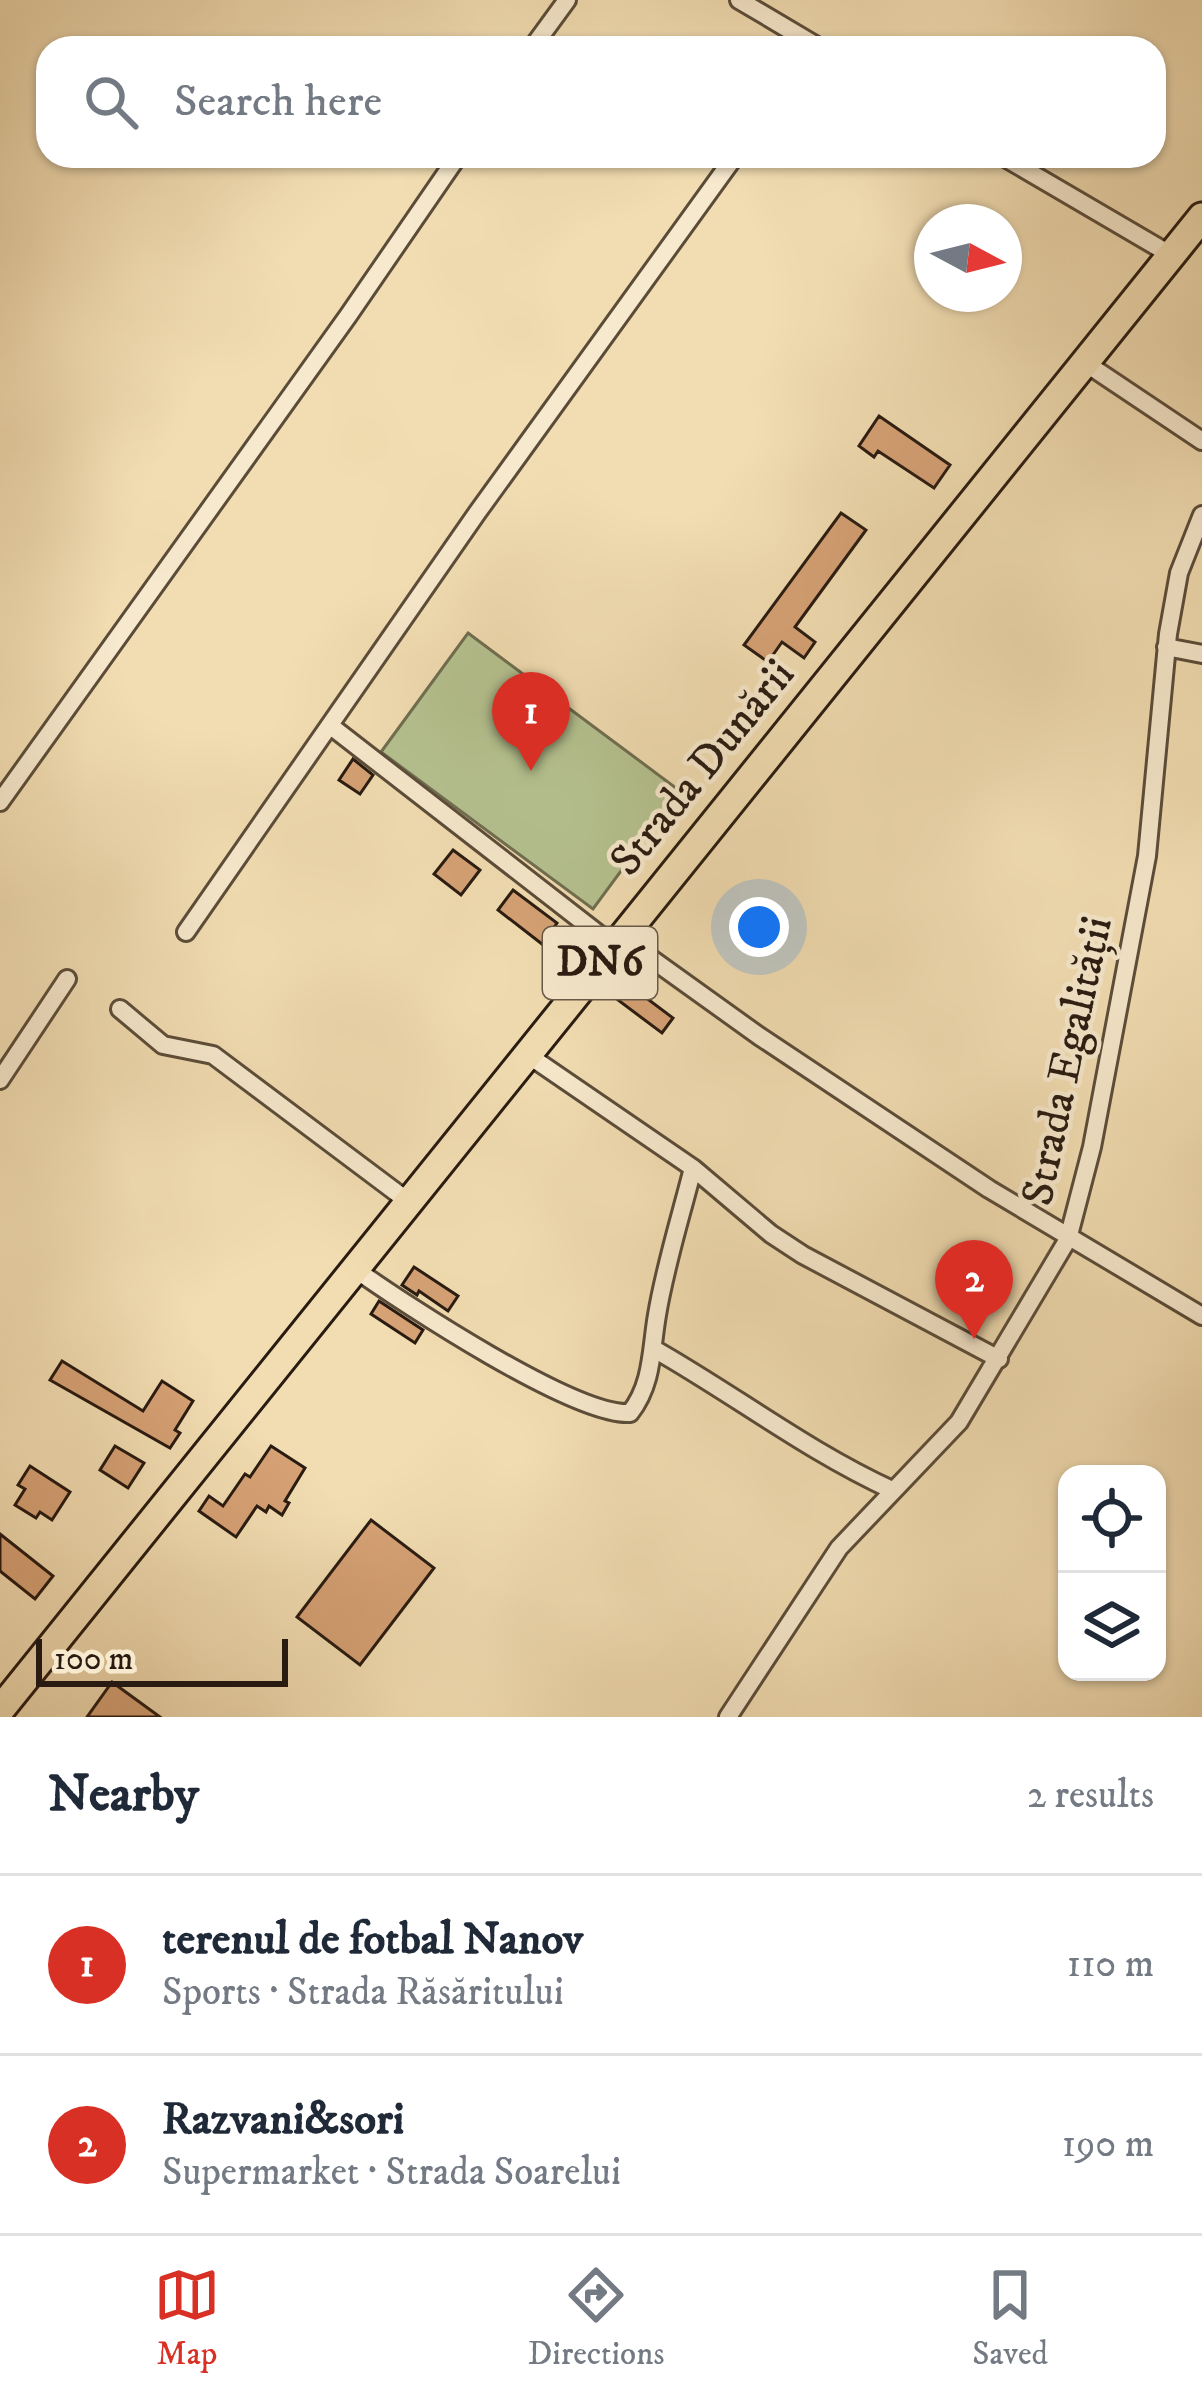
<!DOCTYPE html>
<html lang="en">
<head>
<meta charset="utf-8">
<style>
  :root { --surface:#fff; --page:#f6f6f7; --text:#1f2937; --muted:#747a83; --line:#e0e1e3; --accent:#d93025 }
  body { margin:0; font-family:"IM FELL DW Pica",serif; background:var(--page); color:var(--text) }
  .controls { position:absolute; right:36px; bottom:36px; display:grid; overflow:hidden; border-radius:24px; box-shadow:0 3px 9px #0004 }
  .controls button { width:108px; height:108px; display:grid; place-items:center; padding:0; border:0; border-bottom:3px solid var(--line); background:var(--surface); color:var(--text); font:60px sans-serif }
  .compass { position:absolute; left:914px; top:204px; width:108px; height:108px; border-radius:50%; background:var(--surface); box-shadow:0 3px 9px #0004; rotate:97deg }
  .scale { position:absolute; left:36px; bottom:30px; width:252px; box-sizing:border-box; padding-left:12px; border:6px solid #291b11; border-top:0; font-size:33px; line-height:42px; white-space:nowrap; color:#291b11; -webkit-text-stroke:9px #f7e9cd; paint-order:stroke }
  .you { position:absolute; left:759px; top:927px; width:42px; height:42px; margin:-30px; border:9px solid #fff; border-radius:50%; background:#1a73e8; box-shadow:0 0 0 18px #1a73e833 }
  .badge { display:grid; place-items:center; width:78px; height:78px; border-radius:50%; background:var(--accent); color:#fff; font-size:39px; font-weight:700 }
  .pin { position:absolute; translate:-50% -99px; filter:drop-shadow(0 3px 6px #0008) }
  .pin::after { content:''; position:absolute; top:63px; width:42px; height:36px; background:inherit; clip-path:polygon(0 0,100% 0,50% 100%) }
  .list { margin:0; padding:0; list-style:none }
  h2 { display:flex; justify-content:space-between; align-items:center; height:156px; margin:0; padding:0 48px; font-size:51px }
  h2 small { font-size:39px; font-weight:400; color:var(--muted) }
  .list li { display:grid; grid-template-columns:78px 1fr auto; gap:36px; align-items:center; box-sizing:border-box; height:180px; padding:0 48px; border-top:3px solid var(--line) }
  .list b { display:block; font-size:45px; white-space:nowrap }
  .list p { margin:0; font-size:39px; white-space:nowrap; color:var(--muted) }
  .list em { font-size:39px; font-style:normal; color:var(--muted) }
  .icon { flex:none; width:66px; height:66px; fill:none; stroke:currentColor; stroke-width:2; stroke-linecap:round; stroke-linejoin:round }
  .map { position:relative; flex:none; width:1202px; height:1717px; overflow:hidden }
  .search { position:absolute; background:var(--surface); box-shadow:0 3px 9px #0004; left:36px; right:36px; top:36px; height:132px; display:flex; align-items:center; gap:30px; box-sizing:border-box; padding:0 42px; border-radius:36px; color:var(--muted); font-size:45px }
  .sheet { height:516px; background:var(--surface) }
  nav { display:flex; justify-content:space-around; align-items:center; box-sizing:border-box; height:168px; border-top:3px solid var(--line); background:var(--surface); font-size:33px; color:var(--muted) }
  nav a { display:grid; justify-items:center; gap:6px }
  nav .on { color:var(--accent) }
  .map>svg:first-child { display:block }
</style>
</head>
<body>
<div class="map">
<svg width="1202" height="1717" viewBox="0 0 1202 1717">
  <rect width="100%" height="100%" fill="#f2ddb2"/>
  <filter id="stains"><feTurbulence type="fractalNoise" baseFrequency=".00167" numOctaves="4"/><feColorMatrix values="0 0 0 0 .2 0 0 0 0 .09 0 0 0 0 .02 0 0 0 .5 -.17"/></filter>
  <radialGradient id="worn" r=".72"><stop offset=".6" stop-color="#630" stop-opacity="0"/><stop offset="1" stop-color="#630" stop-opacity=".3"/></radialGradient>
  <path fill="#b5c290" stroke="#6f6e50" stroke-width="3" d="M468,633L680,791L593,909L381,752Z"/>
  <path fill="#d6a276" stroke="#291b11" stroke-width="3" d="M879,416L950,465L934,488L878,451L874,457L859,446Z
    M841,513L866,530L795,627L815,642L804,658L782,642L768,662L744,645Z
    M353,759L373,775L360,794L339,780Z
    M453,850L480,870L461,895L434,874Z
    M513,890L557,923L542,944L498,910Z
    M629,985L673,1018L662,1033L618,1000Z
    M414,1267L458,1296L448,1311L419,1291L417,1295L402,1285Z
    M379,1301L423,1330L415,1343L371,1314Z
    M62,1361L143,1411L162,1381L193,1401L175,1430L180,1433L170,1448L50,1380Z
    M115,1446L144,1463L128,1488L100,1470Z
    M271,1446L305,1468L285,1501L289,1503L282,1515L269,1506L266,1512L257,1506L236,1537L199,1511L209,1496L223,1506L245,1474L250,1477Z
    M30,1466L70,1492L52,1520L40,1512L36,1518L15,1505L25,1489L18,1485Z
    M371,1520L434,1568L360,1665L297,1617Z
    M0,1534L53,1576L35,1599L0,1571Z
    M112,1682L160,1717H87Z"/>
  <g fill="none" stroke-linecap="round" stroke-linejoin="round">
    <defs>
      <path id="minor" d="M739,0L820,48
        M532,48L567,0
        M1002,156L1171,255
        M1084,362L1202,441
        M1166,647L1202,654
        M332,727L614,946
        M0,802L348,316L458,156
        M186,932L477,513L735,156
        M621,937L759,1036L989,1189L1202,1316
        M120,1009L163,1045L213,1055L409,1202
        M0,1080L67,979
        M693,1168L771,1234L803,1255L999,1359
        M355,1269C404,1304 576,1417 630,1413C653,1384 651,1349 657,1315C665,1266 681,1216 693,1168L528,1055
        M654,1349C735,1395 807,1451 892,1490
        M728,1717L839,1548L959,1422L1068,1239L1092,1147L1147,856L1168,634L1179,573L1202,515"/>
      <path id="primary" d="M0,1710L1202,217"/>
    </defs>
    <use href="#minor" stroke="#5b4c39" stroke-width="22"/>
    <use href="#primary" stroke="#291b11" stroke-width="33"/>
    <use href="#minor" stroke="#f7e9cd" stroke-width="16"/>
    <use href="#primary" stroke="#f2ddb2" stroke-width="27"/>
  </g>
  <g text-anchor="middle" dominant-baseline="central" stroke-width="9" stroke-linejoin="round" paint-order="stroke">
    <rect fill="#f7e9cd" stroke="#675949" stroke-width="3" x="543" y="927" width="114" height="72" rx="9"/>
    <g font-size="42" font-weight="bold" fill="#291b11">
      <text x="600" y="963">DN6</text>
    </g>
    <g font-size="45" fill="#291b11" stroke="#f7e9cd">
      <text transform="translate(703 768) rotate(-51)">Strada Dunării</text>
      <text transform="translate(1068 1061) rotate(-78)">Strada Egalității</text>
    </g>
  </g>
  <rect width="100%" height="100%" filter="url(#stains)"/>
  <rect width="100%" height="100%" fill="url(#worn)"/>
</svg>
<div class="controls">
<button><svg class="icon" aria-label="locate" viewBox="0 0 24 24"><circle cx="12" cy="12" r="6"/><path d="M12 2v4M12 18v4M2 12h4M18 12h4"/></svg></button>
<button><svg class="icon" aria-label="layers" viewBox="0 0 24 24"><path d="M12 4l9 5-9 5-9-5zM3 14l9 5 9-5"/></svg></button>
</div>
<svg class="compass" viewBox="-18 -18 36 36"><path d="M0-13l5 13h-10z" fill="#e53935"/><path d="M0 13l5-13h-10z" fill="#747a83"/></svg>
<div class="scale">100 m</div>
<div class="you"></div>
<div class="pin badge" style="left:531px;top:771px">1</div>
<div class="pin badge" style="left:974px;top:1339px">2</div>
<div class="search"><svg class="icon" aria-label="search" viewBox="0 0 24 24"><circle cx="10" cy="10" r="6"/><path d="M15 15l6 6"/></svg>Search here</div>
</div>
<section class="sheet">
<h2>Nearby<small>2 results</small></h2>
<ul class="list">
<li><span class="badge">1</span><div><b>terenul de fotbal Nanov</b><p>Sports · Strada Răsăritului</p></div><em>110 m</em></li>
<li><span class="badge">2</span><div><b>Razvani&amp;sori</b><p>Supermarket · Strada Soarelui</p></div><em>190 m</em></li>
</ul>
</section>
<nav>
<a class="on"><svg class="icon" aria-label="map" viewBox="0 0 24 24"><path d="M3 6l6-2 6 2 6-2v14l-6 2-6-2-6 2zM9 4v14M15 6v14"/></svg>Map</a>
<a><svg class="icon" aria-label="directions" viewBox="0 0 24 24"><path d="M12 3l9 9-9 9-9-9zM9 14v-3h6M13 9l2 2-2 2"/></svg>Directions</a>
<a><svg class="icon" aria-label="saved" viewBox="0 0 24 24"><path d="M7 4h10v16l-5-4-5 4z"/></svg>Saved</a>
</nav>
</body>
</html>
